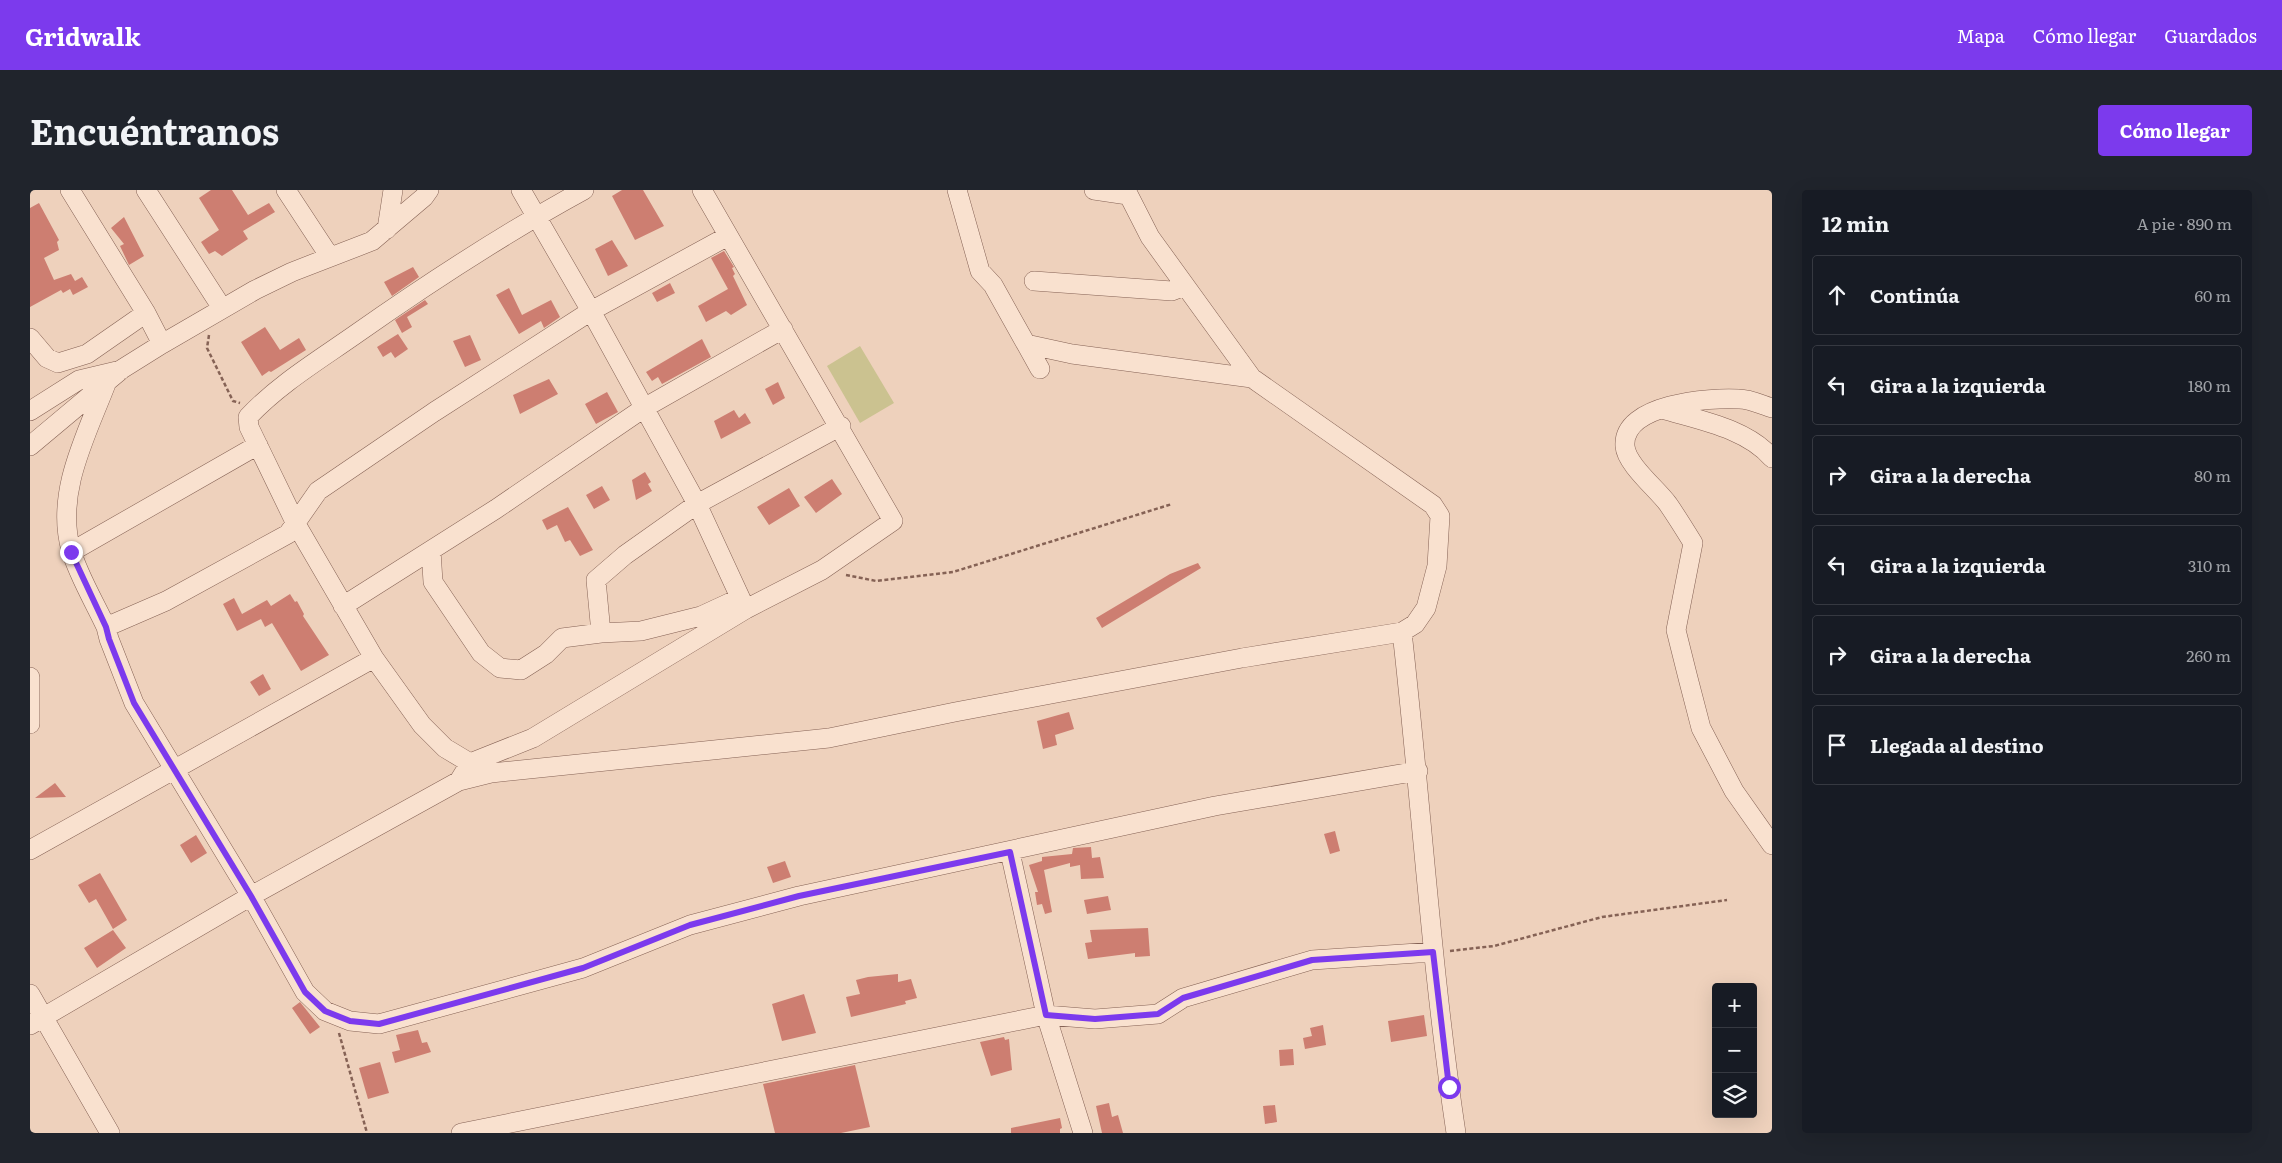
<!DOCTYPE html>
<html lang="es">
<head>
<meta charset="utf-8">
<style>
  :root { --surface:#171b24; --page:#20242c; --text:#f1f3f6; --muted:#9ea1a6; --line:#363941; --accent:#7c3aed }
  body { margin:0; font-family:Literata,serif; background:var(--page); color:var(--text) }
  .controls { position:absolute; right:15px; bottom:15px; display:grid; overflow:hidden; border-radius:5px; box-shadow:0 5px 20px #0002 }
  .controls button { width:45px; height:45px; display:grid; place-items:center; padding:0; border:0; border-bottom:1px solid var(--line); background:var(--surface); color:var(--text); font:25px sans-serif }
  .stop { position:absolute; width:15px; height:15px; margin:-11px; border:4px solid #7c3aed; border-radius:50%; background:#fff }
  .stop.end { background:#7c3aed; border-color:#fff; box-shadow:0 1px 5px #0008 }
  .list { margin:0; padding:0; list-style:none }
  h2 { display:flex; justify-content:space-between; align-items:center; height:65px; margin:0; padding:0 20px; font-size:21px }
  h2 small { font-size:16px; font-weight:400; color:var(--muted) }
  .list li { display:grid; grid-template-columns:32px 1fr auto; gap:15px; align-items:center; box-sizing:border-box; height:80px; margin:0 10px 10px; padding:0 10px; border:1px solid var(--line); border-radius:5px }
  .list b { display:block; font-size:19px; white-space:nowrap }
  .list em { font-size:16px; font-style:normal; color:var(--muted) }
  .icon { flex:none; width:28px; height:28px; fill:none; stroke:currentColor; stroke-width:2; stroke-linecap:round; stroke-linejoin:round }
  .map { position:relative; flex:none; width:1742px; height:943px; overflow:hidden; border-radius:5px }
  header { display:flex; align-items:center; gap:30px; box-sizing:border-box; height:70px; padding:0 25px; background:var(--accent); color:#fff }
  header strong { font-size:24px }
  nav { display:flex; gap:28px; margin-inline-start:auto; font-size:18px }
  .intro { display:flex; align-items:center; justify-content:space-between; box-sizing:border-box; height:120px; padding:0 30px }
  h1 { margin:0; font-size:35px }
  .button { padding:12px 22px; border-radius:5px; background:var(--accent); color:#fff; font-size:18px; font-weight:700 }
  main { display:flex; gap:30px; padding:0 30px }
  aside { flex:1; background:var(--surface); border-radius:5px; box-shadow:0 5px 20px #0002 }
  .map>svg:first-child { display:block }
</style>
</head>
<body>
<header>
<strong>Gridwalk</strong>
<nav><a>Mapa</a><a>Cómo llegar</a><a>Guardados</a></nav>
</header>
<div class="intro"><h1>Encuéntranos</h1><a class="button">Cómo llegar</a></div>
<main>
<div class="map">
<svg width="1742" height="943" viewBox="0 0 1742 943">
  <rect width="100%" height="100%" fill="#eed1bc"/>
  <path fill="#cbc290" d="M830,156L864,213L830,233L797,176Z"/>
  <path fill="#cd7e71" d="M181,0H202L218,25L239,13L245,22L213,41L218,49L192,66L185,61L179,64L171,52L189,40L169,8Z
    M592,0H613L634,36L605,50L582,6Z
    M9,13L29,50L27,52L29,60L14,68L24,90L41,84L45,91L52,87L58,97L43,105L40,99L33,103L31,100L0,117V18Z
    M94,27L114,66L99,75L90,56L94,54L81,38Z
    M582,50L598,76L578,86L565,59Z
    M694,61L704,77L702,78L705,84L703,86L717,115L701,125L696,121L676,132L668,116L698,99L681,68Z
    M383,77L389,87L362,106L354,92Z
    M640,93L645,103L627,112L622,103Z
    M479,98L492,125L521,110L530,127L514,138L511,131L489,144L466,105Z
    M395,110L398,114L377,127L382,137L372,143L365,130Z
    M235,137L250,160L269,148L276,160L241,182L239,181L232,186L211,152Z
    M368,144L378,159L365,168L361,162L353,167L347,157Z
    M440,145L451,170L435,177L423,151Z
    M672,149L681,167L632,194L628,187L622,191L616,182Z
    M519,189L528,204L490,224L483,205Z
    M748,192L755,208L743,215L735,199Z
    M577,202L588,222L566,234L555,214Z
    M704,220L709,228L715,223L721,233L691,249L684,231Z
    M615,282L621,292L618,294L622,301L606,310L602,290Z
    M802,289L812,304L786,323L774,307Z
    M572,296L580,310L564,319L556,305Z
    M759,298L770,316L739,335L727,317Z
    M538,317L563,360L550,366L540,350L535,352L527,335L517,340L512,330Z
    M1168,373L1171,378L1072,438L1066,428L1140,384Z
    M260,404L265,412L267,411L274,424L273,426L299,465L271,481L242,433L235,437L231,429L207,441L193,414L204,408L212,424L237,410L241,416Z
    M233,484L241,499L229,506L220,492Z
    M1039,522L1044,539L1025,545L1027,555L1013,559L1007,531Z
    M25,593L36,607L5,608Z
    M1305,641L1310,661L1300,664L1294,644Z
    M166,645L177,663L161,673L150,655Z
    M1061,657L1062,668L1070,667L1074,688L1051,689L1050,675L1040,677V673L1014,680L1022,722L1015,724L1012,714L1007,715L1005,702H1008L999,675L1012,671V667L1042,664L1043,658Z
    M755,671L761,687L743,693L737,677Z
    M70,683L97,730L83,739L66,709L59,713L48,695Z
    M1078,706L1081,720L1057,724L1054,710Z
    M1118,738L1120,766L1105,767V763L1058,769L1055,753L1062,752L1060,740Z
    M83,740L96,758L67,778L54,758Z
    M868,784V792L881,789L887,808L875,811L876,814L821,827L816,807L830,804L826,790L838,787Z
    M774,804L786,843L752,851L742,814Z
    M270,812L290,837L280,844L262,818Z
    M1394,825L1397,846L1361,852L1358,831Z
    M1293,835L1296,855L1275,859L1273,848L1282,846L1280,838Z
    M388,840L392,853L397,852L401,862L365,873L362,862L370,860L366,845Z
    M974,847L975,850L979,849L982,880L961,886L950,852Z
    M1263,859L1264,875L1250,876L1249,860Z
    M350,872L359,903L338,909L329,878Z
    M825,875L840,937L811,943H745L733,894Z
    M1079,913L1082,927L1088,925L1093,943H1072L1066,916Z
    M1245,915L1247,932L1235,934L1233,916Z
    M1030,928L1032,938L1030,939V943H981V938Z"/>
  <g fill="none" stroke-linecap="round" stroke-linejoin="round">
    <defs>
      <path id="minor" d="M40,0L116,123L132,154
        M116,0L192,118
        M256,0L300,67
        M491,0L561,121L667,314L715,418
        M927,0L950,81L963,95L1010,179
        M1064,0L1098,5
        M357,39L363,0
        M1004,91L1142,101L1155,96
        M0,148L17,168L28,173L57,164L116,123
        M996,154L1042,164L1222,188
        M76,194C56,246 25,303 41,360C48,385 65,413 76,437L79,449L104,513L221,706L275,802L295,821L320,831L349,834L553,778L660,735L769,706L1185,616L1388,581
        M1742,218C1732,215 1720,209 1709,209C1680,207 1592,214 1595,256C1596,274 1627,299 1638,314C1647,327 1655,340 1663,353L1646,440L1658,488L1671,538L1704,601L1742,655
        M1632,219C1668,230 1716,238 1742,268
        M0,221L49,190L91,180
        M0,256L92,179L132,154L225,100L262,82L342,51L394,7L399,0
        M401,360L403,392L451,463L470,478L491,480L516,464L532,448L571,443
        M41,362L228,255
        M710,408L671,426L611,441L571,443L566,390L595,365L667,314L811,236
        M313,416L466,319L614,218L753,139
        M76,437L136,411L258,344L288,301L404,222L561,121L698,46
        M1372,442C1391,609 1401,777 1426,943
        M0,487V534
        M440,573L415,558L392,535L344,468L266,334L219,237L218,227C249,194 289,170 326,144C400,92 475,43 554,0
        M429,591L440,573L503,548L716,419L792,380L863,331L672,0
        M0,660L344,468
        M980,662L1016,825L1053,943
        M0,804L80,943
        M0,835L221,706L429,591L461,583L799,548L925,522L1212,468L1372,442L1385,434L1396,418L1407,376L1410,326L1403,315L1222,188L1120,47L1096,0
        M431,943L1016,825L1065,829L1128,824L1153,808L1282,770L1403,762"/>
    </defs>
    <use href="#minor" stroke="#856255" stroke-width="20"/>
    <path stroke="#856255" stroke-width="2.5" stroke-dasharray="4 2.5" stroke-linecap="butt" d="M179,145L177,158L203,211L210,213
      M816,385L846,391L923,382L1142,314
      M1420,761L1464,756L1572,727L1697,710
      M309,843L337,943"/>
    <use href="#minor" stroke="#f9e1cf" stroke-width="19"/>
  </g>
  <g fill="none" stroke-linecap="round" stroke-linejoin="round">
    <path stroke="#7c3aed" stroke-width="6" d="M41,362L76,437L79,449L104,513L221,706L275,802L295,821L320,831L349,834L553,778L660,735L769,706L980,662L1016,825L1065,829L1128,824L1153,808L1282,770L1403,762L1419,897"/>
  </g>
</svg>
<div class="controls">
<button>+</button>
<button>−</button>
<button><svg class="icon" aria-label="layers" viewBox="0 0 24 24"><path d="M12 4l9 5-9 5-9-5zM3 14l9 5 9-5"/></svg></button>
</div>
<div class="stop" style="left:1419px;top:897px"></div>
<div class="stop end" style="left:41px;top:362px"></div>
</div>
<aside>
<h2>12 min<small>A pie · 890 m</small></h2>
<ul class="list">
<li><svg class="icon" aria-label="ahead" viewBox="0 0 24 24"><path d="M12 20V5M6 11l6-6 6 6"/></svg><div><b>Continúa</b></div><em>60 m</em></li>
<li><svg class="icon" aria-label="left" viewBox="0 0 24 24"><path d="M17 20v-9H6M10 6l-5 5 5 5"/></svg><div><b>Gira a la izquierda</b></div><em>180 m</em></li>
<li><svg class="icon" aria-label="right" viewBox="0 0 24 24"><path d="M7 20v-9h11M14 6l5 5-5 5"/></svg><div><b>Gira a la derecha</b></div><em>80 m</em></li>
<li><svg class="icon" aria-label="left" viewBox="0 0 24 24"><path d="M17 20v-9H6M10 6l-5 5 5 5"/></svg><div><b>Gira a la izquierda</b></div><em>310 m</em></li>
<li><svg class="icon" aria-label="right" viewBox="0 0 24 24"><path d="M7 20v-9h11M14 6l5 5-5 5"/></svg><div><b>Gira a la derecha</b></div><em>260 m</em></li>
<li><svg class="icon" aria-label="arrive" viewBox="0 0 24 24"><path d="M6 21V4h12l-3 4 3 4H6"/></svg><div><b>Llegada al destino</b></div></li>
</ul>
</aside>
</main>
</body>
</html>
